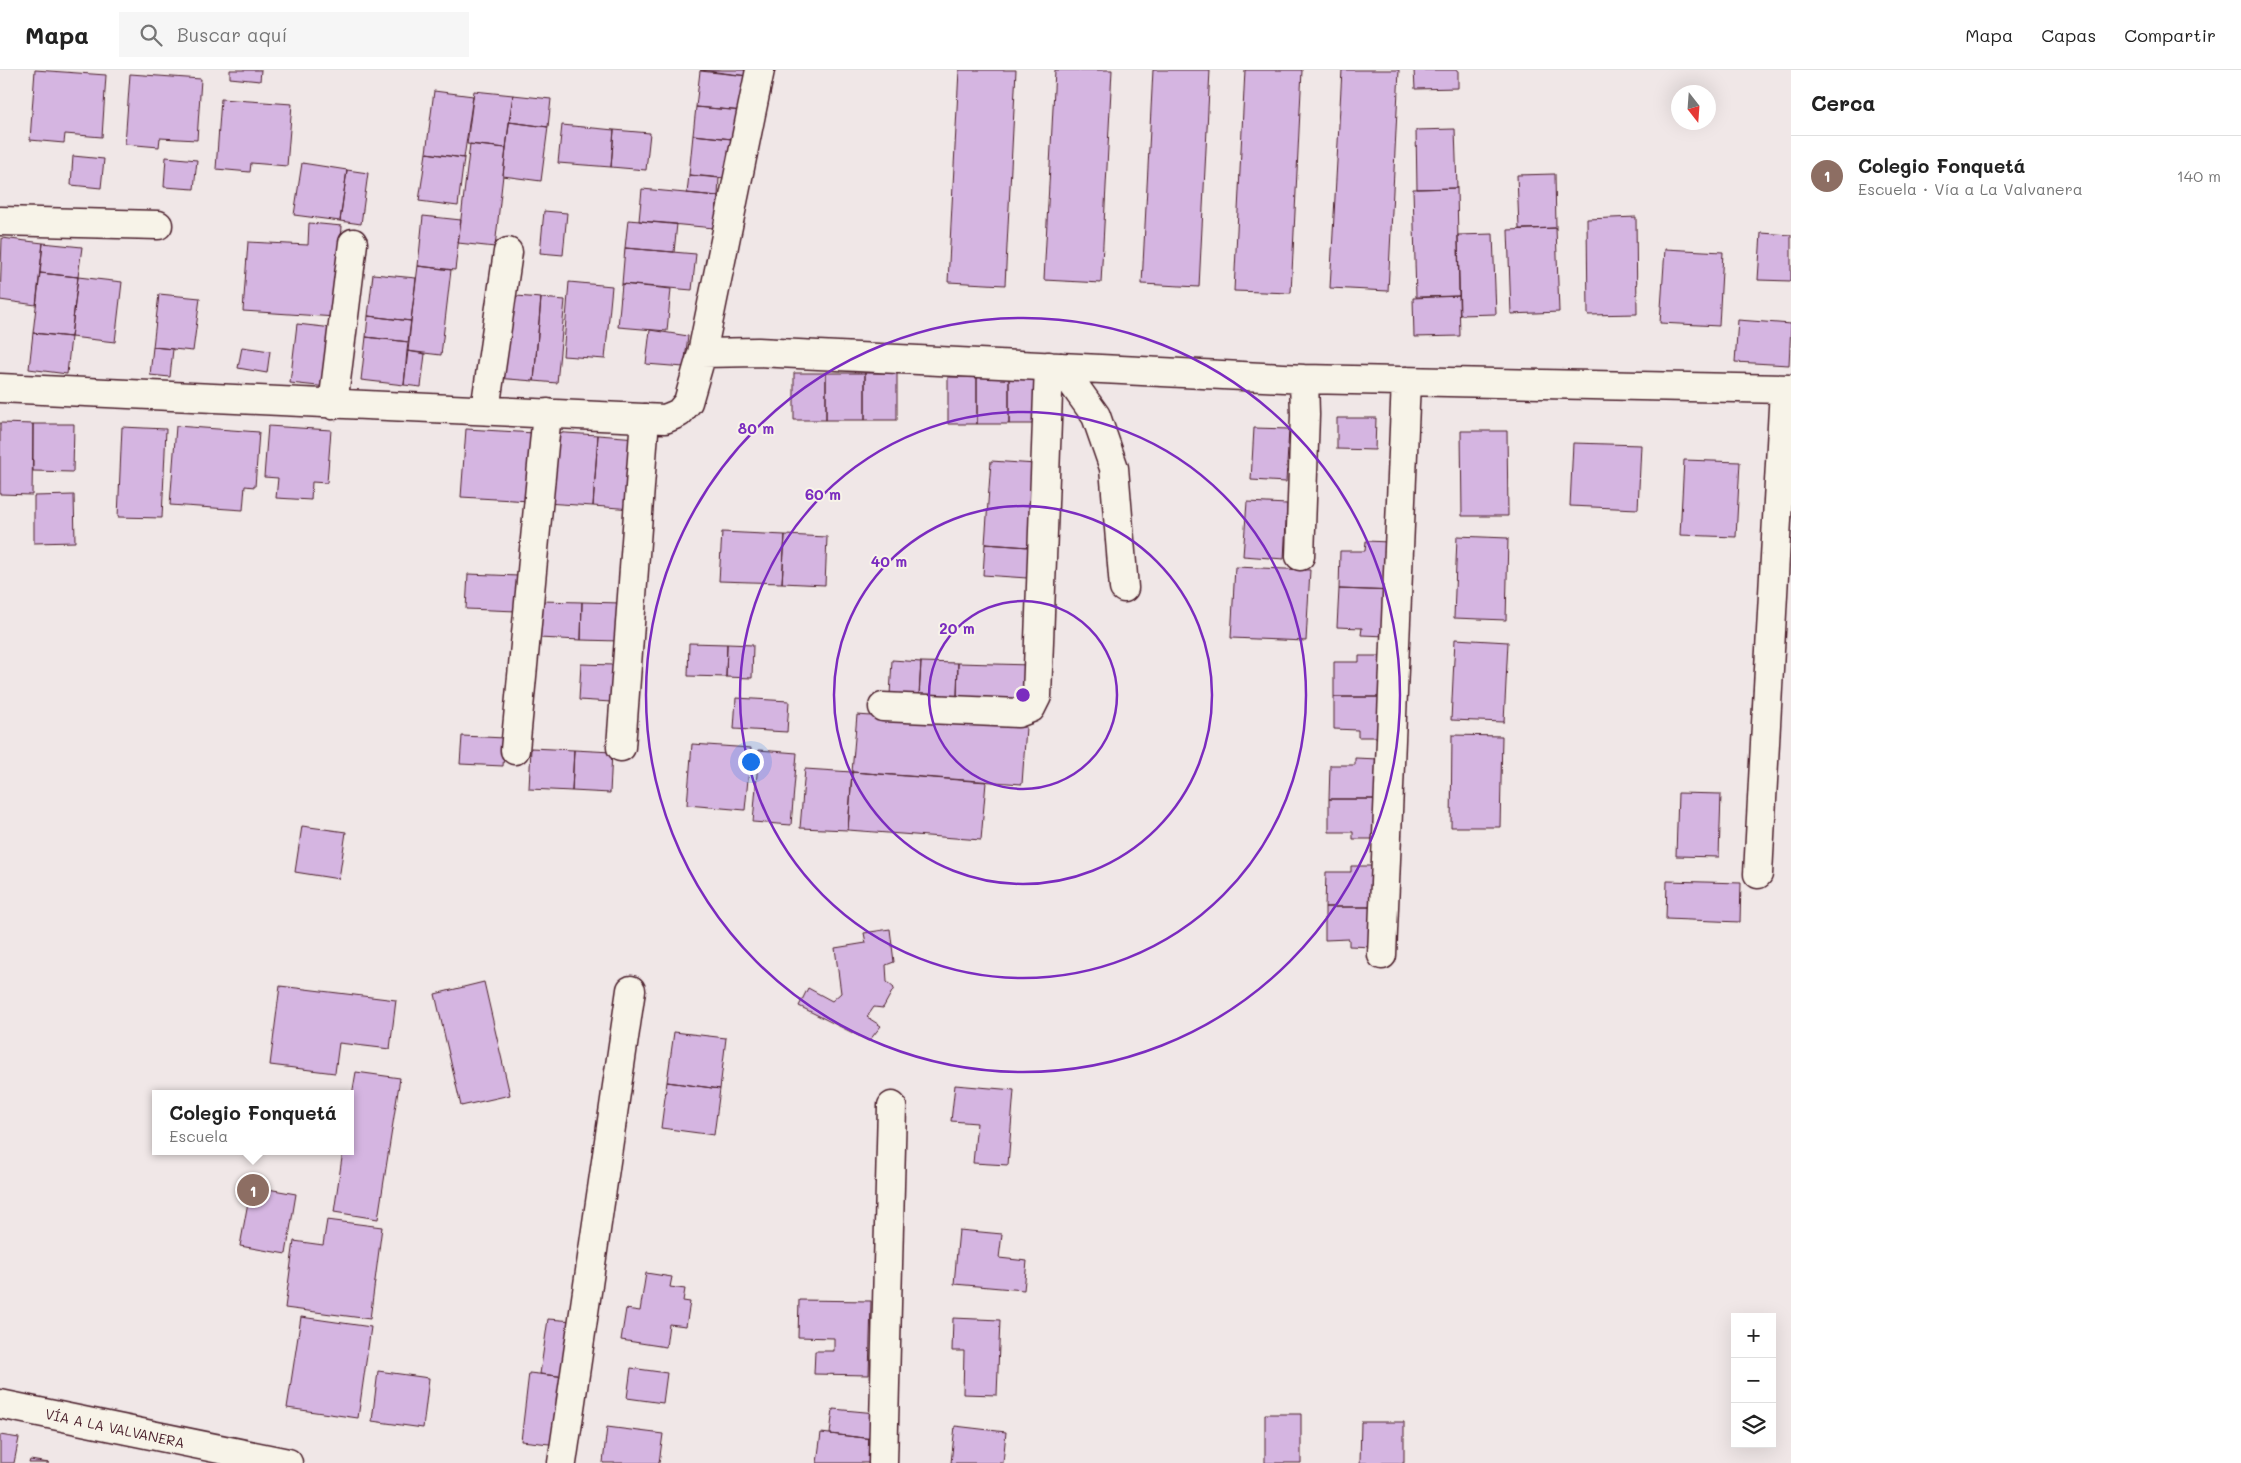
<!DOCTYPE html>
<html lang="es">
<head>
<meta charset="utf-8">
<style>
  :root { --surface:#fff; --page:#f6f6f6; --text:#222; --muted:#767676; --line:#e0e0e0; --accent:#d93025 }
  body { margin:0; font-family:Mali,sans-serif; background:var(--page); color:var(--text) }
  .controls { position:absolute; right:15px; bottom:15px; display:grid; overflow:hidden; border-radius:0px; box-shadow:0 5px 20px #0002 }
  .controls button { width:45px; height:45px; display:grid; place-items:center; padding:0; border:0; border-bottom:1px solid var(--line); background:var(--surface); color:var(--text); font:25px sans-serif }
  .compass { position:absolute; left:1671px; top:15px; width:45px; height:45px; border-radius:50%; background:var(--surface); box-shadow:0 5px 20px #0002; rotate:163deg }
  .you { position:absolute; left:750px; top:691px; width:18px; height:18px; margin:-12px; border:4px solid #fff; border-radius:50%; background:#1a73e8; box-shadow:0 0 0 8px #1a73e833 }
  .badge { display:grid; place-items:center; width:32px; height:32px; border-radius:50%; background:var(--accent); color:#fff; font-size:16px; font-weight:700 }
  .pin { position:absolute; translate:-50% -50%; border:2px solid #fff; box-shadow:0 1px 5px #0006 }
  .popup { position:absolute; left:152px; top:1020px; width:202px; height:65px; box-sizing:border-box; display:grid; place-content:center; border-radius:0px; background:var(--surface); filter:drop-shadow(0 1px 4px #0005); font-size:16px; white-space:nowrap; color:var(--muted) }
  .popup b { font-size:19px; color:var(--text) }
  .popup::after { content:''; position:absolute; left:50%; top:100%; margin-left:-10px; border:10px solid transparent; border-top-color:var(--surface) }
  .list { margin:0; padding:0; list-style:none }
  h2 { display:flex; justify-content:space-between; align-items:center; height:65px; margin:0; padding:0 20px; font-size:21px }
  h2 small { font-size:16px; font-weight:400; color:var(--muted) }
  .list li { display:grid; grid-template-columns:32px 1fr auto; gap:15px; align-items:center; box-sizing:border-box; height:80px; padding:0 20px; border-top:1px solid var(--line) }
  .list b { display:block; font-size:19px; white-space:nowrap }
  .list p { margin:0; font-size:16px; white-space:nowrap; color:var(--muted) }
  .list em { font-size:16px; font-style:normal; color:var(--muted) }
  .icon { flex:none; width:28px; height:28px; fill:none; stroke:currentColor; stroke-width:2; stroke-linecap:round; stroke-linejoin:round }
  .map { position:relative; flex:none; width:1791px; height:1393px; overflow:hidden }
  header { display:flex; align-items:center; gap:30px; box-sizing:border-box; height:70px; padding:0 25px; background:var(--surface); border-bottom:1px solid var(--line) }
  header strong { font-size:24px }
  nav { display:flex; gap:28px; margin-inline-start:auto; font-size:18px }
  .search { width:350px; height:45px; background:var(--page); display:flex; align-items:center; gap:12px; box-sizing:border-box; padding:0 18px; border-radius:0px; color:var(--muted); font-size:19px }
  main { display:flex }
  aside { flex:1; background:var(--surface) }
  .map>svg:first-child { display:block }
</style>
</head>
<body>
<header>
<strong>Mapa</strong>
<div class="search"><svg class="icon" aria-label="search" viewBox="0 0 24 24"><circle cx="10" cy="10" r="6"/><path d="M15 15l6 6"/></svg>Buscar aquí</div>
<nav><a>Mapa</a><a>Capas</a><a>Compartir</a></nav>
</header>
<main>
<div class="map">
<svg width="1791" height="1393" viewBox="0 0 1791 1393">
  <rect width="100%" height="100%" fill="#f0e7e7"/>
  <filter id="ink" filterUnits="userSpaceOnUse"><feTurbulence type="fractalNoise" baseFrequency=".02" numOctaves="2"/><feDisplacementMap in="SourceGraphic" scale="10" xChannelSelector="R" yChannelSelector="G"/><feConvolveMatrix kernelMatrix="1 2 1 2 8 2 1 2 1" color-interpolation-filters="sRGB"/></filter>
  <g filter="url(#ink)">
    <path fill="#d5b5e1" stroke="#4a1f2b" d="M35,0L106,5L102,67L65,64L64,73L30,70Z
      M230,0H261L260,11L230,8Z
      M700,0H749L748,6Z
      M959,0H1016L1005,215L948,212Z
      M1055,0H1112L1101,213L1044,210Z
      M1153,0H1210L1199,217L1142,214Z
      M1245,0H1302L1291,223L1234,221Z
      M1342,0H1399L1388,221L1330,218Z
      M1414,0H1458V18L1415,19Z
      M700,1L748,6L744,41L696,37Z
      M130,4L201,9L197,70L160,68L159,77L125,74Z
      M434,21L473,26L464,88L426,83Z
      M474,21L513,25L506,78L467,74Z
      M513,25L551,29L548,57L509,52Z
      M221,29L292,34L287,96L251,93L250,102L216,99Z
      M696,37L744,41L742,70L693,65Z
      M509,52L548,57L541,111L503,106Z
      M562,55L614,60L611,97L558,93Z
      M1455,59L1457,118L1417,119L1416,60Z
      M614,60L650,63L646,100L611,97Z
      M693,65L742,70L738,109L689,105Z
      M470,74L506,78L495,177L458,173Z
      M426,83L464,88L458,136L419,131Z
      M73,86L104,89L101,118L71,115Z
      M166,87L197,90L194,119L164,117Z
      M302,93L347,100L340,151L294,145Z
      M347,100L368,103L361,154L340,151Z
      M1555,104L1556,158L1519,159L1517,105Z
      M689,105L719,108L718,126L687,123Z
      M1457,118L1459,226L1416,227L1413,119Z
      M642,119L718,126L714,158L639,151Z
      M544,141L567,143L563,185L540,183Z
      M423,146L461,150L455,200L418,196Z
      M1636,147L1637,244L1588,245L1587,149Z
      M628,150L677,154L674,182L625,178Z
      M309,153L342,156L336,247L243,241L248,172L308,175Z
      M1556,158L1559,242L1511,244L1508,160Z
      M1761,163L1791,165V211L1758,210Z
      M1493,164L1496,244L1460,245L1458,165Z
      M2,168L43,173L36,235L0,230Z
      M43,173L82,177L78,207L40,203Z
      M625,178L696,184L692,220L622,214Z
      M1665,179L1723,182L1719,256L1660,253Z
      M418,196L451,200L441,285L407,281Z
      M40,203L78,207L71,267L33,263Z
      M373,204L416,208L411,251L368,246Z
      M78,207L122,212L115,272L71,267Z
      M569,212L612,216L605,289L563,286Z
      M622,214L671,219L667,261L618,257Z
      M159,224L200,228L193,281L153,277Z
      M504,225L541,228L534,311L496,308Z
      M1459,226L1460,266L1414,267L1413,228Z
      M541,228L565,230L557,313L534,311Z
      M368,246L411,251L409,272L366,267Z
      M1738,250L1791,254L1789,295L1735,292Z
      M297,254L333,258L327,317L290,313Z
      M650,260L688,266L684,297L646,294Z
      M33,263L71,267L67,304L29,299Z
      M366,267L409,272L404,315L361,310Z
      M153,277L173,279L170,307L150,305Z
      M242,277L270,281L267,303L238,298Z
      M407,281L425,284L421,317L404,315Z
      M794,303H826V350H794Z
      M826,303H865V350H826Z
      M865,303H897V350H865Z
      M948,307H977V354H948Z
      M977,307H1009V354H977Z
      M1009,307H1038V354H1009Z
      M1337,348H1376L1375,380L1337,379Z
      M0,353L33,354L32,425L0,424Z
      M33,354H74L73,402L33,401Z
      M176,356L259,362L255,417L245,416L243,440L170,435Z
      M268,356L331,360L327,413L312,412L311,430L276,428L278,408L264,407Z
      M122,357L166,359L162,448L118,447Z
      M1254,358L1289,359L1286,412L1251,410Z
      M466,359L535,363L530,431L461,427Z
      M1461,361H1507L1508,446H1462Z
      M550,362L598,365L593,436L545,433Z
      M598,365L637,368L632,439L593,436Z
      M1573,373L1641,375L1638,439L1570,436Z
      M1684,390L1740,392L1736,467L1680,465Z
      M991,391L1036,394L1029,477L985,474Z
      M74,425L75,472L34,473V426Z
      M1247,432L1287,434L1284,489L1243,486Z
      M722,462L785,465L782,513L719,511Z
      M785,465L827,467L825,515L782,513Z
      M1457,466L1508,468L1506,550L1454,548Z
      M1366,471L1389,472L1396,521L1339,519L1340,481H1365Z
      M985,474L1029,477L1027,508L983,505Z
      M1235,497L1310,500L1306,571L1231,568Z
      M468,504L518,506L517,541L466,539Z
      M1339,519L1396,521L1387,566L1361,565L1362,558L1337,557Z
      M540,531L582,532L581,570L538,568Z
      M582,532L621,533L619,571L581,570Z
      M1455,569L1508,572L1504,652L1451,650Z
      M689,573L727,574L726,607L688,606Z
      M727,574L753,575L752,608L726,607Z
      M1359,586H1383L1391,627H1334V592H1359Z
      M892,590L921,592L919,626L890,625Z
      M921,592L958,593L957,627L919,626Z
      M958,593L1031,595L1030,629L957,627Z
      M581,594L614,595L611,632L579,630Z
      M1334,627H1391L1382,667H1358V660L1334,659Z
      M736,628L789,631L787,662L734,659Z
      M857,645L1026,657L1022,714L852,702Z
      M1452,665L1502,666L1500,757H1451Z
      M462,666L505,668L503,696L460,694Z
      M692,674L751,678L745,740L687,735Z
      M531,678L574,680L572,721L529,719Z
      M574,680L612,682L610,723L572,721Z
      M759,680L797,683L791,755L753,752Z
      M1355,688L1379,689L1386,729H1329L1330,695H1355Z
      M805,699L852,702L848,760L800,758Z
      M852,702L986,712L981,770L848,760Z
      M1678,723L1721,724L1719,787L1676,786Z
      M1329,729H1386L1378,769H1353V762H1329Z
      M302,756L346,762L339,809L295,802Z
      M1351,796H1375L1382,837H1325L1326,802H1351Z
      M1667,811L1741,813L1740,852L1666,849Z
      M1325,837H1382L1374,877L1349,876V869L1325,870Z
      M890,859L894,892L886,895L887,912L894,918L883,938L874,937L867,947L881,956L869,971L799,936L808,918L832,931L841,923L835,878L866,873L864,863Z
      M484,912L510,1025L461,1036L435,924Z
      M280,916L396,930L390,979L339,973L335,1003L270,995Z
      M674,962L726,968L720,1019L667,1012Z
      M356,1002L400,1008L378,1149L334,1142L343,1081H350V1037Z
      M667,1012L720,1019L714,1065L661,1058Z
      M955,1015L1014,1020L1008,1095L973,1093L977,1053L951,1051Z
      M251,1116L296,1124L286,1184L240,1176Z
      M327,1150L382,1157L370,1249L285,1238L294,1171L323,1175Z
      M959,1160L1002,1164L999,1188L1027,1191L1024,1220L954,1214Z
      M646,1203L672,1207L670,1217L685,1219L683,1231L690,1232L686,1256L669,1254L666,1277L621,1270L626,1239L640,1241Z
      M799,1230L871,1231L869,1305L814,1304L815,1281H834V1268L798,1267Z
      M301,1247L371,1257L358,1348L287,1338Z
      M953,1248L1000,1250L997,1325L963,1324L964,1281H952Z
      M548,1249L574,1251L567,1307L540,1304Z
      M631,1298L667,1303L663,1333L627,1328Z
      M378,1301L429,1308L423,1358L372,1351Z
      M529,1303L567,1307L559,1375L521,1371Z
      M833,1339L876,1343L874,1369L830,1364Z
      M1265,1344H1301V1393H1265Z
      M1361,1352H1404V1393H1360Z
      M955,1356L1006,1362L1003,1393H951Z
      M607,1357L663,1364L659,1393H603Z
      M821,1363L874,1369L871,1393H817Z
      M0,1365L19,1368L14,1393H0Z
      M30,1390L49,1393H29Z"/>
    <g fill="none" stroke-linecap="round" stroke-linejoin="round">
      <defs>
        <path id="minor" d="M0,151L158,155
          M702,283L758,282L1304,309L1791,319
          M1061,297L1096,346L1114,398L1124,518
          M0,318L665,349L679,343L688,332L702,283L760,0
          M333,335L353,173
          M485,340L508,182
          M1300,486L1305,345L1304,309
          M883,637L1018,643L1031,638L1037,626L1049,296
          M621,677L645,348
          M515,680L547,343
          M1758,804L1784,319
          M1382,885L1406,311
          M0,1334L288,1393
          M562,1393L631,920
          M883,1393L892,1036"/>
      </defs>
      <use href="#minor" stroke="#4a1f2b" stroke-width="31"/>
      <use href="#minor" stroke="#f7f3e8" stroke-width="28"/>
    </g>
  </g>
  <g fill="none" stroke="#7b2cbf" stroke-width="2.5">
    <circle cx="1023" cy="625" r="94"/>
    <circle cx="1023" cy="625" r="189"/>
    <circle cx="1023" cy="625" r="283"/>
    <circle cx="1023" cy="625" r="377"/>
  </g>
  <g text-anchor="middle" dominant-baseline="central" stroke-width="4" stroke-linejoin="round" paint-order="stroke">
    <g font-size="14" fill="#4a1f2b" stroke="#f7f3e8">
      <text transform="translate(115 1358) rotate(12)">VÍA A LA VALVANERA</text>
    </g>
  </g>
  <circle cx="1023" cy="625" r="8" fill="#7b2cbf" stroke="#f7f3e8" stroke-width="2.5"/>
  <g font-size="15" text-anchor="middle" font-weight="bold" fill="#7b2cbf" stroke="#f7f3e8" stroke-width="4" stroke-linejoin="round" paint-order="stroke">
    <text x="756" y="364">80 m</text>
    <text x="823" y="430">60 m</text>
    <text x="889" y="497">40 m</text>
    <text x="957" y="564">20 m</text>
  </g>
</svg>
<div class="controls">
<button>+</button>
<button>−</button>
<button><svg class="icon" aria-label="layers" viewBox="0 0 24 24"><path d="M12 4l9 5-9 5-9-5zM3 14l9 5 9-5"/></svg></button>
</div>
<svg class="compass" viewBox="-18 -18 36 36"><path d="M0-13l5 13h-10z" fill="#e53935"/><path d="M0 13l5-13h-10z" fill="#767676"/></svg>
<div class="you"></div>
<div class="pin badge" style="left:253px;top:1120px;background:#8d6e63">1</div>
<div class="popup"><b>Colegio Fonquetá</b>Escuela</div>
</div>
<aside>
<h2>Cerca<small></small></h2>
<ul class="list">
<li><span class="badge" style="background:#8d6e63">1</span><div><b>Colegio Fonquetá</b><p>Escuela · Vía a La Valvanera</p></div><em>140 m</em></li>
</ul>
</aside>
</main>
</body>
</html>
